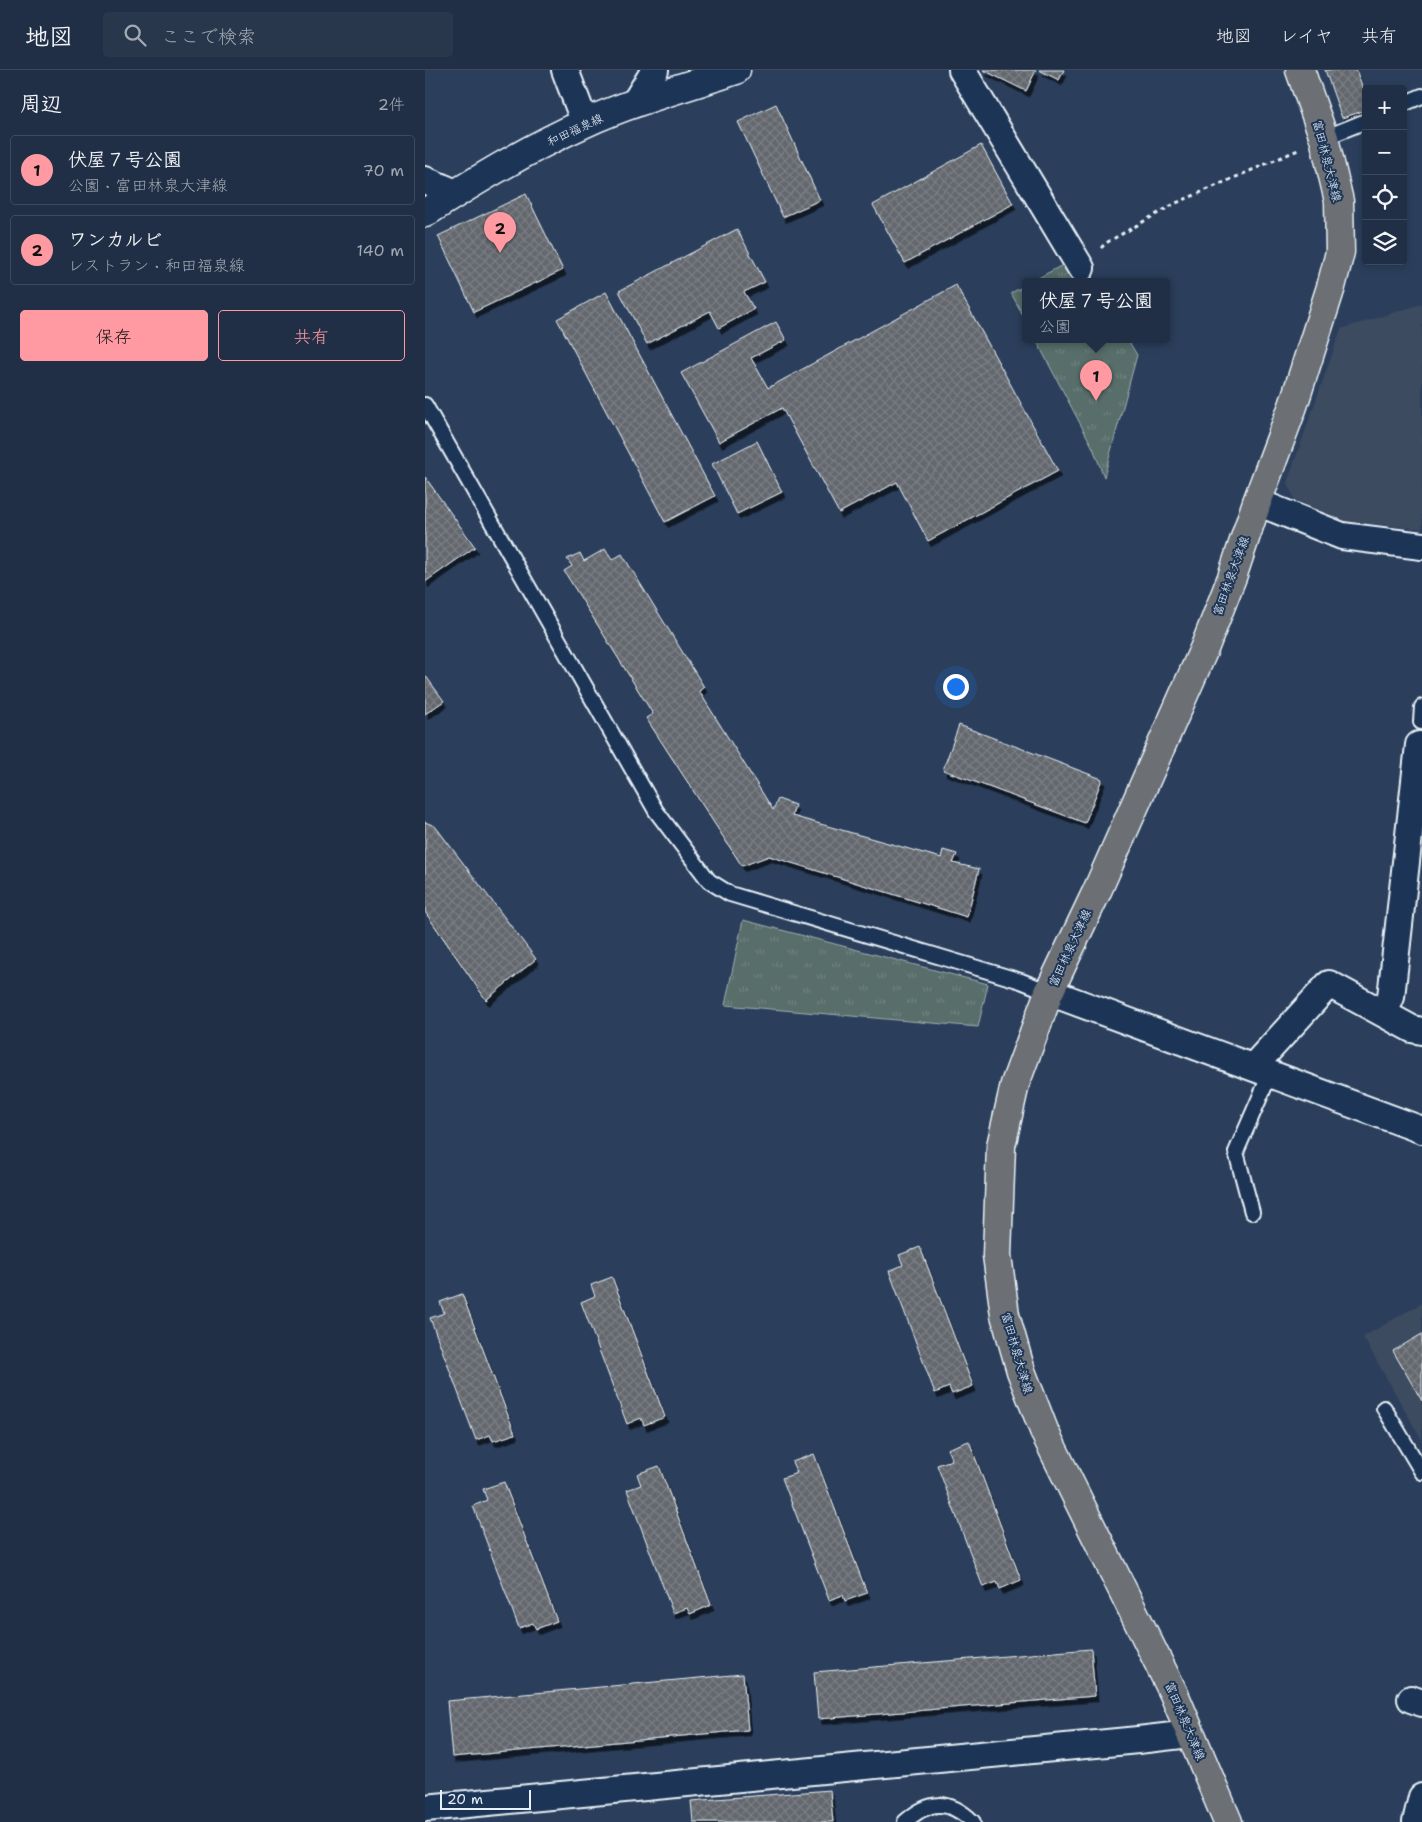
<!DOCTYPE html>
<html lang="ja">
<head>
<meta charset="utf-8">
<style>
  :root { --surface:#202f45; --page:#28374c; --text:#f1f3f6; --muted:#a2a9b3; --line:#3d4a5e; --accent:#ff9aa2 }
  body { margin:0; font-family:"Shantell Sans","Klee One",sans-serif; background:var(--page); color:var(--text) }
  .controls { position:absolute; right:15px; top:15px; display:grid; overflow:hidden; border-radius:5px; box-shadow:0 2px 8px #0003 }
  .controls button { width:45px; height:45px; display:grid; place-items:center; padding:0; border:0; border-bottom:1px solid var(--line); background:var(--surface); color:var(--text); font:25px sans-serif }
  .scale { position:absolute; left:15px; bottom:12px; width:91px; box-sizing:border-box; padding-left:5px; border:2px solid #e8f1f8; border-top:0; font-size:14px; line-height:18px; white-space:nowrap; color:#e8f1f8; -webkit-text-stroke:4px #1d3557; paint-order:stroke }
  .you { position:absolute; left:530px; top:616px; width:18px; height:18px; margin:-12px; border:4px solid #fff; border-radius:50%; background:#1a73e8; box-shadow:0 0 0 8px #1a73e833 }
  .badge { display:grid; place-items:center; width:32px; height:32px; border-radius:50%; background:var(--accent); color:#111; font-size:16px; font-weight:700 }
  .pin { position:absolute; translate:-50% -41px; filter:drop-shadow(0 1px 2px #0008) }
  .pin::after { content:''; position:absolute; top:26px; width:18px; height:15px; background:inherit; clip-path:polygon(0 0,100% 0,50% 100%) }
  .popup { position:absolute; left:597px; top:208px; width:148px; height:65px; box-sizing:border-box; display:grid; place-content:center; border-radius:5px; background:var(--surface); filter:drop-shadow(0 1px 4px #0005); font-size:16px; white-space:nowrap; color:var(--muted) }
  .popup b { font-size:19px; color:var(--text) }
  .popup::after { content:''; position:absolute; left:50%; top:100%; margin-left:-10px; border:10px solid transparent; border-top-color:var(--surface) }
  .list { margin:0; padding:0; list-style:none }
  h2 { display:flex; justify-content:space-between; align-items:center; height:65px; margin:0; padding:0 20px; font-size:21px }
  h2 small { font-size:16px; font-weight:400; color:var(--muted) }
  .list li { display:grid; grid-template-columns:32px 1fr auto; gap:15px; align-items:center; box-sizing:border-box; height:70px; margin:0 10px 10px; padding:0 10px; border:1px solid var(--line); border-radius:5px }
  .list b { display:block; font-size:19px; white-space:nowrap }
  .list p { margin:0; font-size:16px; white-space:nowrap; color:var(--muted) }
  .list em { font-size:16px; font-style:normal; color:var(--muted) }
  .actions { display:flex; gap:10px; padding:15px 20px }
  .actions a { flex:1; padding:11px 0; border:1px solid var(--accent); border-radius:5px; text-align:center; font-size:18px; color:var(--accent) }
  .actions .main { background:var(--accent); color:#111 }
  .icon { flex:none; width:28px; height:28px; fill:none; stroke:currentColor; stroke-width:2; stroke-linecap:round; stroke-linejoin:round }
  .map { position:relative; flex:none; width:997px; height:1752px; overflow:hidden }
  header { display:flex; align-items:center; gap:30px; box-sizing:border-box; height:70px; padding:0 25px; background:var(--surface); border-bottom:1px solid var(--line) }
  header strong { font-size:24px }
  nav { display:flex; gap:28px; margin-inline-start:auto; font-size:18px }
  .search { width:350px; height:45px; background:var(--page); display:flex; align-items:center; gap:12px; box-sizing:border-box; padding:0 18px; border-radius:5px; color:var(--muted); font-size:19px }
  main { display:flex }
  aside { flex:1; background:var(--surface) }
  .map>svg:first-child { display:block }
</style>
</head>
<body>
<header>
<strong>地図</strong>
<div class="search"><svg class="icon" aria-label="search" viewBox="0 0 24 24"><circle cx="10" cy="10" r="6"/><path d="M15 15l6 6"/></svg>ここで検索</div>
<nav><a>地図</a><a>レイヤ</a><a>共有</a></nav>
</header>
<main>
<aside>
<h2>周辺<small>2件</small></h2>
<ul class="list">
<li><span class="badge">1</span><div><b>伏屋７号公園</b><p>公園 · 富田林泉大津線</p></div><em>70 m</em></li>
<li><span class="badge">2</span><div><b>ワンカルビ</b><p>レストラン · 和田福泉線</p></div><em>140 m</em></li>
</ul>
<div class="actions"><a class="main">保存</a><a>共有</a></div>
</aside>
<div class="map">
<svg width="997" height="1752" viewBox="0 0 997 1752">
  <defs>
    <pattern id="grass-tufts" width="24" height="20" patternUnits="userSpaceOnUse" patternTransform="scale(1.25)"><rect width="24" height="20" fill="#586e6a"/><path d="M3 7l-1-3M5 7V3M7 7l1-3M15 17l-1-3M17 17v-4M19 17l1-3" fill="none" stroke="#708380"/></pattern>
    <pattern id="building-cross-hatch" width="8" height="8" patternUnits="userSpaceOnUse" patternTransform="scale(1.25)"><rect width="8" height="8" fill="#64686e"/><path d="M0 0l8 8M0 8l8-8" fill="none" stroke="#7a7e83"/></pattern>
    <filter id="shadow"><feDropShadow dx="3" dy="5.5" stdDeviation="0" flood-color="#0009"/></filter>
  </defs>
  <rect width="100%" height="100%" fill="#2b3f5c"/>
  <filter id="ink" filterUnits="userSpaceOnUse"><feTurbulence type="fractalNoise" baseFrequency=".02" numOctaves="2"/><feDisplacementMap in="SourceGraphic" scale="10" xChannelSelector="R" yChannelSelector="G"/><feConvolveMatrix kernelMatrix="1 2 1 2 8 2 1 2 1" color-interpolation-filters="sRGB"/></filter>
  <g filter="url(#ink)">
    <path fill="#3c4b61" d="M997,234V459L919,451L870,430L862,413L916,259Z
      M997,1233V1370L938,1267Z"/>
    <path fill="url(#grass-tufts)" stroke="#a0b0b1" d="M643,192L660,201L667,212H606Z
      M601,215V251L586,223Z
      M611,270H703L712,285L679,407L668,378Z
      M318,850L563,914L553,957L300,935Z"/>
    <path fill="url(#building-cross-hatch)" stroke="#e8f1f8" filter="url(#shadow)" d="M558,0H611L601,21Z
      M614,0H639L634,10Z
      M900,0H931L941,26V40L917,48Z
      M351,34L395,130L358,147L313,52Z
      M556,75L588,134L480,193L448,135Z
      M101,124L138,200L49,242L13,166Z
      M312,159L340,212L319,222L329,239L294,258L285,241L222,274L194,221Z
      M531,215L633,401L503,471L472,412L414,443L357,338L294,372L256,303L351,252L361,270L326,288L343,318Z
      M181,222L290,426L240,452L132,249Z
      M332,371L357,422L312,444L287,394Z
      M0,407L50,477L0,512Z
      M180,479L187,490L197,484L279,617L274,621L348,740L353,729L370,735L367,746L516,788L518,780L532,784L528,793L554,799L542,847L344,786L317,796L221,648L228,644L139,501L147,496L142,489L155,483L159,491Z
      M0,605L19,631L0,644Z
      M534,655L677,709L660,753L518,700Z
      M0,752L10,756L111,889L61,930L0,842Z
      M495,1177L548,1316L527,1324L524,1317L510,1323L464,1201L478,1195L474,1185Z
      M187,1207L240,1347L219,1355L216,1348L202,1354L156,1232L170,1226L166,1215Z
      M37,1224L90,1364L68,1371L65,1365L51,1370L5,1248L19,1243L15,1232Z
      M997,1264V1331L968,1281Z
      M544,1371L596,1510L575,1519L572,1512L558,1517L512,1395L527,1390L522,1379Z
      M389,1384L442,1523L420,1531L418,1525L404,1530L357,1408L372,1403L367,1392Z
      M234,1396L286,1535L265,1544L262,1538L248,1543L202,1420L216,1415L212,1404Z
      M79,1412L132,1551L111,1559L108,1553L94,1558L48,1436L62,1430L58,1419Z
      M666,1579L670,1626L393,1649L389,1602Z
      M318,1604L323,1660L27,1687L22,1631Z
      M405,1720L408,1752H268L266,1731Z"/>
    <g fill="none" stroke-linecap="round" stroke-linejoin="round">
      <defs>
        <path id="lane" d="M978,34L997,26
          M899,68L941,51
          M0,335L231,741L284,811L305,824L596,911L624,922
          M996,652L997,637
          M827,1142L811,1082L845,1004
          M959,1338L997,1402
          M480,1752C504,1730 524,1729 548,1752"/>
        <path id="street" d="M140,0L160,53
          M537,0L656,198
          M209,34L230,0
          M0,110L31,123
          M832,432L917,466L997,476
          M624,922L997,1060
          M959,943L966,927L994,675
          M828,997L904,914L987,959L997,961
          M986,1629L997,1633
          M0,1738L713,1670L765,1664
          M991,1752L997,1727"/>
        <path id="secondary" d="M0,143C51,110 104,78 160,53C208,31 261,17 311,0"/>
        <path id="primary" d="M803,1752L749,1624L620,1363L596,1301L580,1245L572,1185L576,1076L590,1014L624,922L672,821L779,579L807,507L832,432L868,336L906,217L915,182L914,131L899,68L875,0"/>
      </defs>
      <use href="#lane" stroke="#e8f1f8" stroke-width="18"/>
      <use href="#street" stroke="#e8f1f8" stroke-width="30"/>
      <use href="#secondary" stroke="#e8f1f8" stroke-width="31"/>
      <use href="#primary" stroke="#e8f1f8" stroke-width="31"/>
      <path stroke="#e8f1f8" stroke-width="3" stroke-dasharray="4 4" stroke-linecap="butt" d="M676,178L681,173L749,134L873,80"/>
      <use href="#lane" stroke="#1d3557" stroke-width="14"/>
      <use href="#street" stroke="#1d3557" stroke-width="26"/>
      <use href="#secondary" stroke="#1d3557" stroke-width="28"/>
      <use href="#primary" stroke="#6c6f75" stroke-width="28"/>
    </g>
  </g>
  <g text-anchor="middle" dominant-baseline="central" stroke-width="4" stroke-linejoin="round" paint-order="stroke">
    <g font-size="12" fill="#e8f1f8" stroke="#1d3557">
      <text transform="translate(150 60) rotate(-25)">和田福泉線</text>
      <text transform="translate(902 91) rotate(76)">富田林泉大津線</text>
      <text transform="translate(806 506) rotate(-70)">富田林泉大津線</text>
      <text transform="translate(645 878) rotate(-65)">富田林泉大津線</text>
      <text transform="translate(592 1283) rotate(74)">富田林泉大津線</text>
      <text transform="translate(760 1651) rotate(67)">富田林泉大津線</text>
    </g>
  </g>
</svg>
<div class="controls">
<button>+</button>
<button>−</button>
<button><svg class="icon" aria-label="locate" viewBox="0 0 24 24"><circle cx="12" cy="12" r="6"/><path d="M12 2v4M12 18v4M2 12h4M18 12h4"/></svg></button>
<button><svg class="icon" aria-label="layers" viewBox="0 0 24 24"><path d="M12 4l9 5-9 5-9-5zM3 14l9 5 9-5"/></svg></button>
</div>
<div class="scale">20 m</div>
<div class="you"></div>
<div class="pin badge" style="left:671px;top:331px">1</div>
<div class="popup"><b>伏屋７号公園</b>公園</div>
<div class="pin badge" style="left:75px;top:183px">2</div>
</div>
</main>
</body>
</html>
